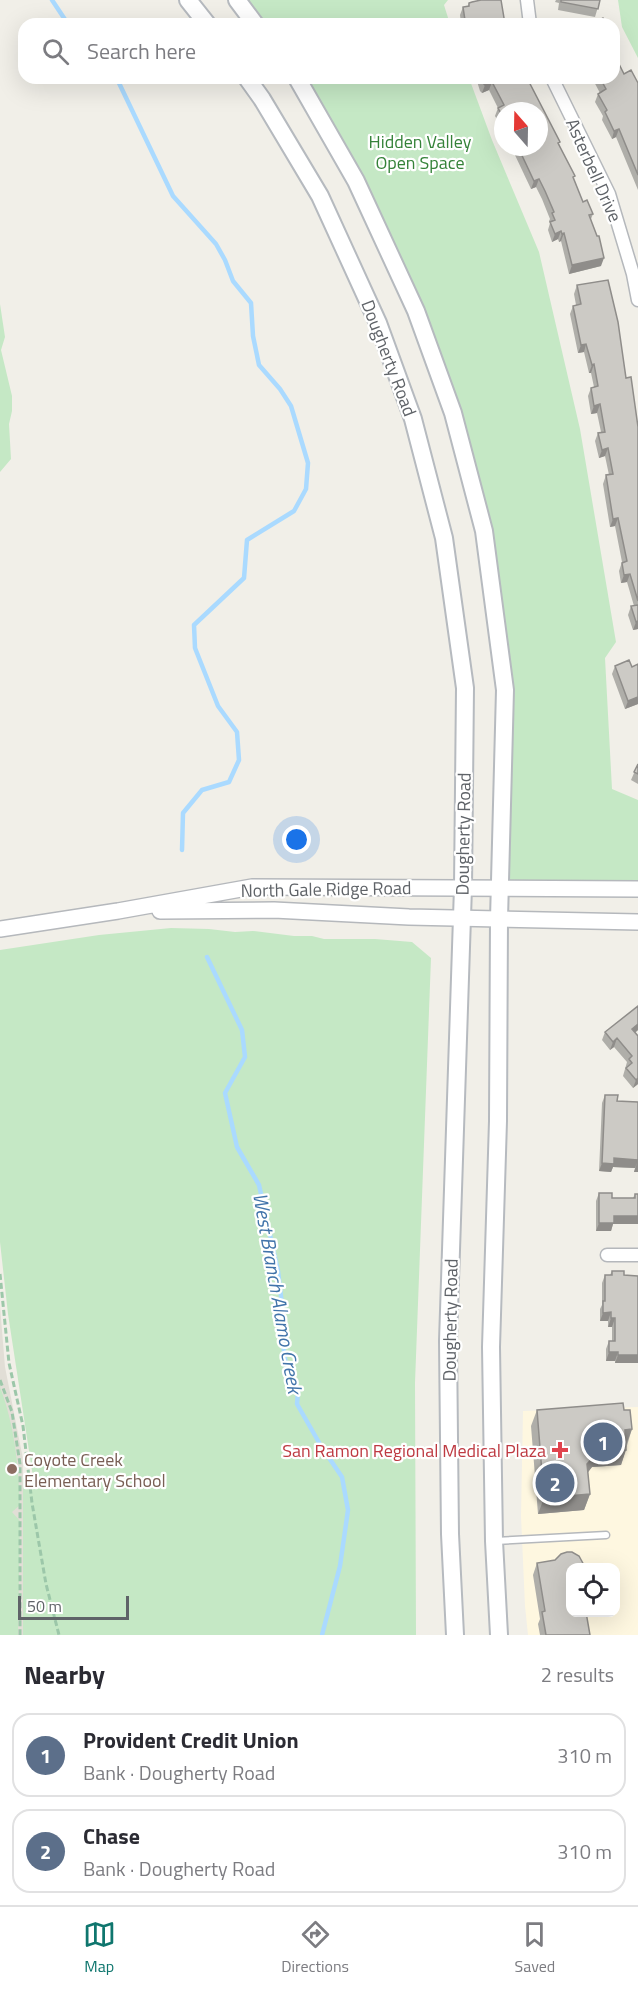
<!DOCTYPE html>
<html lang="en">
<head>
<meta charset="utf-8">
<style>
  :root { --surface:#fff; --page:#f7f7f7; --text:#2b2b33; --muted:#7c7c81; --line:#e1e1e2; --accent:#0f766e }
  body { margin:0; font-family:"Titillium Web",sans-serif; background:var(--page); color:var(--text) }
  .controls { position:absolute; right:18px; bottom:18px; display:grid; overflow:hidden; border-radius:12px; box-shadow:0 6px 24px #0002 }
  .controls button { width:54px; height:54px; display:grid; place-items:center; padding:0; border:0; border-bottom:2px solid var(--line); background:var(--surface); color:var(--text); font:30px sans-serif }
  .compass { position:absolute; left:494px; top:102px; width:54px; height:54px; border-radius:50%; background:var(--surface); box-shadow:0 6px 24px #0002; rotate:340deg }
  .scale { position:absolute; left:18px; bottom:15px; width:111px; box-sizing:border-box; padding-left:6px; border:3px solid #5f6368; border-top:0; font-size:16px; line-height:21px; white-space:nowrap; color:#5f6368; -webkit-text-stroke:4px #fff; paint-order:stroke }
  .you { position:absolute; left:297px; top:840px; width:21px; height:21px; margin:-15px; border:4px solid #fff; border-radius:50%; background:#1a73e8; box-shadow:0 0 0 9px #1a73e833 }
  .badge { display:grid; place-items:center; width:39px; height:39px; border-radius:50%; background:var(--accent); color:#fff; font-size:20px; font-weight:700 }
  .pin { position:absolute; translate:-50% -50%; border:3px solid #fff; box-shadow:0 2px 6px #0006 }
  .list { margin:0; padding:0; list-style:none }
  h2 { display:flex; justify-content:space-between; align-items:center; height:78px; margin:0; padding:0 24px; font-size:26px }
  h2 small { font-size:20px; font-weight:400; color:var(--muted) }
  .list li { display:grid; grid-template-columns:39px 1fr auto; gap:18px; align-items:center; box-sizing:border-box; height:84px; margin:0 12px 12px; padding:0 12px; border:2px solid var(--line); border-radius:18px }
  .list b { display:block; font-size:22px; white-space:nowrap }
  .list p { margin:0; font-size:20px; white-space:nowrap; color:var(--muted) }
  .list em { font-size:20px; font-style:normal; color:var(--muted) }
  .icon { flex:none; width:33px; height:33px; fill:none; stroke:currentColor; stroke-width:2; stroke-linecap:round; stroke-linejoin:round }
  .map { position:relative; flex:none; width:638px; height:1635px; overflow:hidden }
  .search { position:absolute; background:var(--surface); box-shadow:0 6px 24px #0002; left:18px; right:18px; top:18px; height:66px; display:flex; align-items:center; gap:15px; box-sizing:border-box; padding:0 21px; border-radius:18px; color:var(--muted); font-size:22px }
  .sheet { height:270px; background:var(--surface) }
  nav { display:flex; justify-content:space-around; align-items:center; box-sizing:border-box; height:84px; border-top:2px solid var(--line); background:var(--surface); font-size:16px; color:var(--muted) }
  nav a { display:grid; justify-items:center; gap:3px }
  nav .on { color:var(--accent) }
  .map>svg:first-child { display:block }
</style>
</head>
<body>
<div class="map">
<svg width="638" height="1635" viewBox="0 0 638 1635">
  <rect width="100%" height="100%" fill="#f1efe8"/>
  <path fill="#fef7e0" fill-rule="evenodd" d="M638,1407V1635H528L525,1606L521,1516L523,1411ZM570,1568H616V1612H570Z"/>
  <path fill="#e1ded6" d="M0,1306L5,1367L23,1459V1635H0Z"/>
  <path fill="#c5e8c5" d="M237,0H448L444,5L450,24H255Z
    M618,0H638V58L622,27Z
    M297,78H469L492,140L539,252L580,429L616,642L605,658L612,789L638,800V889H500L505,690L484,531L416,311Z
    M0,304L5,337L1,350L12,396V411L9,424L11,459L0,472Z
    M171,928L209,929L235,932L253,931L294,936H312L324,939H375L412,942L431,958L415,1383L416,1635H23V1478L33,1477L8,1314L0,1242V950L99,935Z
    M0,1387C15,1427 18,1463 20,1505L12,1512L20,1521L18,1635H0Z"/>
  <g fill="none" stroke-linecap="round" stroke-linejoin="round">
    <path stroke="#aadaff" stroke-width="4.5" d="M52,0L68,24
      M115,78L119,83L173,196L216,244L225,260L233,281L251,303L253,336L259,365L280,389L291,406L308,463L306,489L294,511L247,540L244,578L194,625L195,648L218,706L237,732L239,760L229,782L202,790L183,813L182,850
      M207,957L242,1030L245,1057L225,1093L237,1147L259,1185L278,1271L282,1305V1337L286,1366L298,1392L297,1404L321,1446L342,1477L348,1510L340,1566L322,1635"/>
    <defs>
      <path id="service" d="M495,1541L606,1535"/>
      <path id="minor" d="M527,0L530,24
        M552,78L609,194L633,274L638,300
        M607,1255H638"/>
      <path id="tertiary" d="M160,911L274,910L409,917L638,922
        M0,929L118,911L252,887L638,889"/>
      <path id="secondary" d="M188,0L207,24
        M237,0L255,24
        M247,78L262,99L320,196L378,323L413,419L444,538L465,688L463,887L448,1341L450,1534L455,1635
        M297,78L356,181L416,311L453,413L484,531L505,690L499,919L498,1121L491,1347L494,1541L499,1635"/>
    </defs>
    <use href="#service" stroke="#b5b8bc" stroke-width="9"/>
    <use href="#minor" stroke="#b5b8bc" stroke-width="15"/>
    <use href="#tertiary" stroke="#b5b8bc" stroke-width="18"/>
    <use href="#secondary" stroke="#b6babf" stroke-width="20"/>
    <path stroke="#9cc7a9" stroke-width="3" stroke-dasharray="6 3" stroke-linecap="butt" d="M0,1274L9,1363L23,1426L32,1503L46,1584L59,1635
      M0,1380L12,1412L20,1464V1635"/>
    <use href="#service" stroke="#fff" stroke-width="6"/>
    <use href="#minor" stroke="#fff" stroke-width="12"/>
    <use href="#tertiary" stroke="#fff" stroke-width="15"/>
    <use href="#secondary" stroke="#fff" stroke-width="16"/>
  </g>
  <path fill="#afaea9" d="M556,0H600L595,17L558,10L559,3L555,2Z
    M469,3L505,24H461L460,15L463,7L468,6Z
    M624,74L638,83V190L616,137L612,139L602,120L603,116L595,102L598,94L600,93L592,78H614Z
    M476,78H527L559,144L583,202L593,214L591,219L601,266L569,274L561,241L559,242L558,239L552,242L548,230L550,223L549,221L550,219L542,199L536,187L531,189L514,153L516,147H539V111H503V130L495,116L498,108L489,90L482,93L480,91Z
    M577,285L626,378L638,427V629L633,630L628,615L631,606H634L627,582L621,583L619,571L622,562L615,526L610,527L603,484L606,475H609L605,456L599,458L595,441L598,433L601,432L597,413L591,414L588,396L591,388L594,387L591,373H589L584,352L578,353L570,314L573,306L576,305L574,294Z
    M638,664V704L625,709L612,674L615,666L632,667Z
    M638,764V784L631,780Z
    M638,1006V1030L635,1033L638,1036V1084L633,1088L623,1076L627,1062L614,1047L610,1050L602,1040L605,1032Z
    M605,1095L617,1101L638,1102V1172H634L635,1168L613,1167L611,1172L599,1171L602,1103Z
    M599,1193L612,1198H633L635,1194H638V1224H613L611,1231H596V1201Z
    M612,1271L624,1275L638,1363H615V1361H606V1349L609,1341H612V1327H608V1321H600V1309L602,1305V1283L605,1275H610Z
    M537,1410H624L632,1429L621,1465L592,1467L588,1472L590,1494L584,1510L538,1514L531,1426Z
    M537,1563L570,1568L590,1635H540L538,1624L540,1619L533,1575Z"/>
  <path fill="#8f8d8a" d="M470,19L468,24H463L465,20Z
    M492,82L489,90L482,93L485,85Z
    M619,129L616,137L612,139L614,131Z
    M539,179L536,187L531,189L534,181Z
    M561,231L558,239L552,242L555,234Z
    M564,233L561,241L559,242L562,234Z
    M604,258L601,266L569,274L572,265Z
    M586,344L584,352L578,353L581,345Z
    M594,364L591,373H589L592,365Z
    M600,404L597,413L591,414L594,406Z
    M608,448L605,456L599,458L602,450Z
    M618,518L615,526L610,527L613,519Z
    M630,574L627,582L621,583L624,575Z
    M638,621V629L633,630L636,622Z
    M638,697V704L625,709L628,701Z
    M638,1024V1030L629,1037L632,1029Z
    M617,1038L614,1047L610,1050L613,1042Z
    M638,1078V1084L633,1088L636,1080Z
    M614,1158L638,1160L635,1168L613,1167L611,1172L599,1171L602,1163Z
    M637,1163L638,1164V1172H634Z
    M614,1216H638V1224H613L611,1231H596L599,1223Z
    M611,1312L608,1321H600L603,1313Z
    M611,1318H615L612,1327H608Z
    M609,1352H618L615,1361H606Z
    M618,1355H638V1363H615Z
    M632,1429L626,1445L625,1430Z
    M626,1450L621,1465L592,1467L582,1480L587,1464L598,1452Z
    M590,1494L584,1510L538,1514L544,1498Z"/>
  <path fill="#cccac5" stroke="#8f8d8a" stroke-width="1.5" d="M481,0H501L505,24H472L470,19L465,20L463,7L469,6V3L472,2Z
    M561,0H600L598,9L561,2Z
    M603,18L606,24H592Z
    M614,54L624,74L631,70L638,83V175L619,129L614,131L605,112L607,110L598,94L606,89L600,78H614Z
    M481,78H527L560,142L558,143L575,176L573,177L583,202L587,200L593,214L589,215L597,236H599L604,258L572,265L564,233L562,234L561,231L555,234L550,222L555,220L552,213L554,212L545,191L539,179L534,181L518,147H539V111H503V117L498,108L504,105L492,82L485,85L483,83Z
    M608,280L618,322L626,378L631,377L638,427V601L630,574L624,575L622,563L627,561L618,518L613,519L606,475L613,474L608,448L602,450L598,433L605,432L600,404L594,406L591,388L598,386L594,364L592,365L586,344L581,345L573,306L581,304L577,285Z
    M638,605V621L636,622L631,606Z
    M629,660L632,667L638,664V697L628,701L615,666Z
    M638,764V774L634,772Z
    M638,1006V1024L632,1029L638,1036V1078L636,1080L626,1068L632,1063L629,1059L632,1056L617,1038L613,1042L605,1032Z
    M605,1095H618L617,1101L638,1102V1164L637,1163L638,1160L614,1158V1164L602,1163Z
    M599,1193H612V1198H635V1194H638V1216H614V1223H599Z
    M612,1271H624V1275L638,1276V1355H618V1352H609V1341H615V1318H611V1312L603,1313V1301H605V1275H612Z
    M623,1403L624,1410H630L632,1429L625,1430L626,1450L598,1452L587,1464L590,1494L544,1498L537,1410Z
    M567,1552H572L579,1556L585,1567L570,1568V1612H586L590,1635H546L542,1612L545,1611L537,1563L555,1560L561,1554Z"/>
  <path fill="#e0444e" stroke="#fff" stroke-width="2" d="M557 1441h6v6h6v6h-6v6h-6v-6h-6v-6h6z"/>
  <circle fill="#8d6e63" stroke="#fff" stroke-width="2" cx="12" cy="1469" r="6"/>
  <g text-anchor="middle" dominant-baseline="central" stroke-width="4.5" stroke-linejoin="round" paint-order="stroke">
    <g font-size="18" fill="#348238" stroke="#fff">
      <text x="420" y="141">Hidden Valley<tspan x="420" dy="21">Open Space</tspan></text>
    </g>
    <g font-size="18" fill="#5f6368" stroke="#fff">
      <text transform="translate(594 170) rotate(66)">Asterbell Drive</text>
      <text transform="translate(389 358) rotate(69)">Dougherty Road</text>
      <text transform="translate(463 834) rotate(-89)">Dougherty Road</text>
      <text transform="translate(326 889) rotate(-1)">North Gale Ridge Road</text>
      <text transform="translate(450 1320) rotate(-89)">Dougherty Road</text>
    </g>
    <g font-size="18" fill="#be3a42" stroke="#fff" text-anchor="end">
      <text x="546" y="1450">San Ramon Regional Medical Plaza</text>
    </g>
    <g font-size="18" fill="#785e54" stroke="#fff" text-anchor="start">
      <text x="24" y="1459">Coyote Creek<tspan x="24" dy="21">Elementary School</tspan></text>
    </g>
    <g font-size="20" font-style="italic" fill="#4174aa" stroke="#fff">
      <text transform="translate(278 1293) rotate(80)">West Branch Alamo Creek</text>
    </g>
  </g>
</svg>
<div class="controls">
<button><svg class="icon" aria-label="locate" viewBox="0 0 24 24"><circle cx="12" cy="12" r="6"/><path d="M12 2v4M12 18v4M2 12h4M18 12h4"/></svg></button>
</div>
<svg class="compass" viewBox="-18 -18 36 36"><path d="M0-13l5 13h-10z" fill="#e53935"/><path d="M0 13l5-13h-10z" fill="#7c7c81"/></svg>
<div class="scale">50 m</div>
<div class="you"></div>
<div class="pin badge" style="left:603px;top:1442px;background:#5c6f8a">1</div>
<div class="pin badge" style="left:555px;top:1483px;background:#5c6f8a">2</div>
<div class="search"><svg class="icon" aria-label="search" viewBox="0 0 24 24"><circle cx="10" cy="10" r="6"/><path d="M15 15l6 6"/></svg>Search here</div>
</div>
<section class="sheet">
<h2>Nearby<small>2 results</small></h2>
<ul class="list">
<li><span class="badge" style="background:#5c6f8a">1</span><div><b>Provident Credit Union</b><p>Bank · Dougherty Road</p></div><em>310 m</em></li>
<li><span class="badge" style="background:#5c6f8a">2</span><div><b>Chase</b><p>Bank · Dougherty Road</p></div><em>310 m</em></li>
</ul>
</section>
<nav>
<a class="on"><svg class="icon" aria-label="map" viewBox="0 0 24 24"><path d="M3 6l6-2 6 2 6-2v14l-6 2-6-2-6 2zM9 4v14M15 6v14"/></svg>Map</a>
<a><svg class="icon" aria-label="directions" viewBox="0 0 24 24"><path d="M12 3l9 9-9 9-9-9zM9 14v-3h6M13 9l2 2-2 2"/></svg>Directions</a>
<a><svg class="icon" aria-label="saved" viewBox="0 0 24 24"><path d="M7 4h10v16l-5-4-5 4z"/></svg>Saved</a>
</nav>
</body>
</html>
